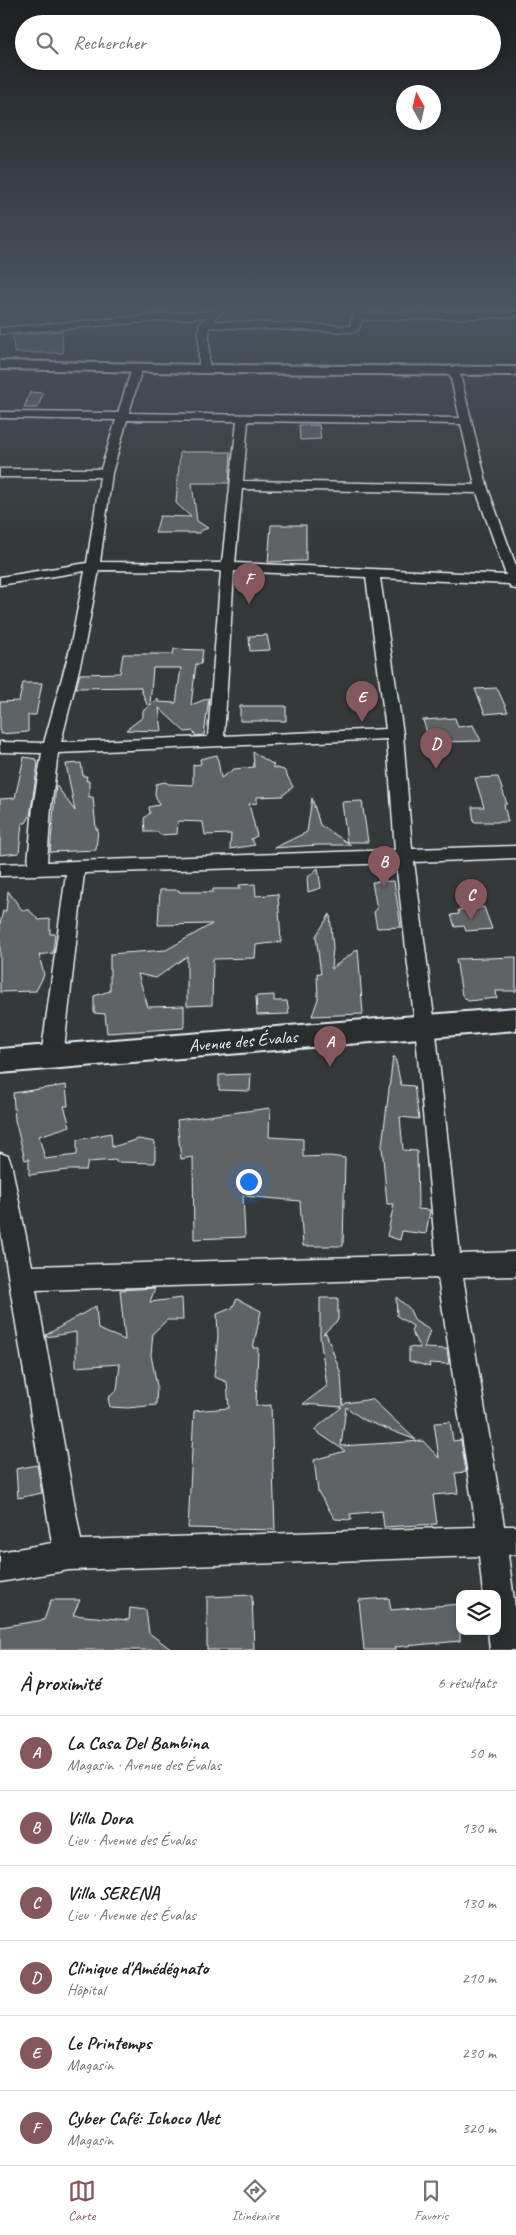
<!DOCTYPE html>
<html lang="fr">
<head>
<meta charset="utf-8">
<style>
  :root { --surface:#fff; --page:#f2f2f2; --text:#202124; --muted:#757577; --line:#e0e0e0; --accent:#84575d }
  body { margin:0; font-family:Caveat,sans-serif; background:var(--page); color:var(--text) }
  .controls { position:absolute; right:15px; bottom:15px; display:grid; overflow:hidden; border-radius:10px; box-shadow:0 2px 8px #0003 }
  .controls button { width:45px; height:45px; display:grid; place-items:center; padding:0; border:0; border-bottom:1px solid var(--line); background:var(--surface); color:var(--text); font:25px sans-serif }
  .compass { position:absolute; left:396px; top:85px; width:45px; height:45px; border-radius:50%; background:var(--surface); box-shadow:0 2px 8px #0003; rotate:352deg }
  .you { position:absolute; left:248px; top:1181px; width:18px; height:18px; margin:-12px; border:4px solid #fff; border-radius:50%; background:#1a73e8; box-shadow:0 0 0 8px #1a73e833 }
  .badge { display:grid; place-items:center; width:32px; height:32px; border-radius:50%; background:var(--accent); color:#fff; font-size:16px; font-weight:700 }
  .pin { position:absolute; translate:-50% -41px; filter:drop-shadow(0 1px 2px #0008) }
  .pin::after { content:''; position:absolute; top:26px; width:18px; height:15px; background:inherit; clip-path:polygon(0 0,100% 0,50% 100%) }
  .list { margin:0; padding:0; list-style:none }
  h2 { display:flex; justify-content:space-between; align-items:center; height:65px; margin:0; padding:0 20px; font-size:21px }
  h2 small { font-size:16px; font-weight:400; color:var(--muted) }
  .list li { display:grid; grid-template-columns:32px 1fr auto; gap:15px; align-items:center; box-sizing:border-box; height:75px; padding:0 20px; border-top:1px solid var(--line) }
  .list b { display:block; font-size:19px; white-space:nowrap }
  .list p { margin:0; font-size:16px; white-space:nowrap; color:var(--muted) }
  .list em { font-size:16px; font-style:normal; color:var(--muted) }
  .icon { flex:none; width:28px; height:28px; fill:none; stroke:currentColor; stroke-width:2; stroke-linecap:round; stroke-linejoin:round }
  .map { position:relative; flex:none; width:516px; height:1650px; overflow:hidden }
  .search { position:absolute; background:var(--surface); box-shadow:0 2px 8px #0003; left:15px; right:15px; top:15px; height:55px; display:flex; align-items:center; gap:12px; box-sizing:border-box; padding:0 18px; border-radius:28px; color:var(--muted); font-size:19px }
  .sheet { height:515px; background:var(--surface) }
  nav { display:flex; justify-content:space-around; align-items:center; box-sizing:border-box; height:70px; border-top:1px solid var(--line); background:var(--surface); font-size:14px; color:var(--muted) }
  nav a { display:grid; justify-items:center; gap:2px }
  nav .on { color:var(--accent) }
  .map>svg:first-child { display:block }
</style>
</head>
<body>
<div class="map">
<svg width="516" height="1650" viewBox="0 0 516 1650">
  <rect width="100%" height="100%" fill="#35393a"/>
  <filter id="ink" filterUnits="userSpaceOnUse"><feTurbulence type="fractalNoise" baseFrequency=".02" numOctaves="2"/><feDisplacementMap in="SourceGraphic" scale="10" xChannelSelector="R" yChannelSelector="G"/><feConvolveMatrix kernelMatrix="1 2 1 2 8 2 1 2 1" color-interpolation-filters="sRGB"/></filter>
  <g filter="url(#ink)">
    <path fill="#707579" stroke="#a0a7ac" d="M369,307H516V311L370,314L367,313Z"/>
    <path fill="#5f6365" stroke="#e8f1f8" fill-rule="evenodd" d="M142,307H184L186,311L143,314Z
      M62,331L63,353H14L13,335Z
      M30,392L43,393L38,408H24Z
      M299,425H319L321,439L300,440Z
      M180,452H231L229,483H192L197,521L208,528L200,531V533H155L160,516L191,517L176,503Z
      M271,525H306V561L268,562Z
      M267,635L270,650L250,651L249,636Z
      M174,649L203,650L201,664H196L191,705L209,698L204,735L196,736L193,731L185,732L159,708L162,731L126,730L143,717V711L148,707L140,687L76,688L80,674L120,673L123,654H173ZM153,668H181L176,703L158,702V699L150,705Z
      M23,683H42L36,715H28V732L0,734V702L19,701Z
      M497,688L508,712L485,714L475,689Z
      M240,706H286V721H240Z
      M455,718L458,727L473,725L481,741L443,742L440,735L428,736L423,720Z
      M253,752L274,765L272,767L284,770L293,787L282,796L257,797V803L249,804L257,836L251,839L255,845L230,849L231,834L205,835L203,822L178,821L177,834L160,835L158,832H145L144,818L150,813L149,807L159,805L155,794L156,784L165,782L169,784L193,785V765L201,764L200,759L217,755L221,778L234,769L254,767Z
      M24,757L36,759L38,763L30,816L26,823H22L19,853L0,855V799L15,798Z
      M81,763L83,776H87L86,781H89V797H93L96,829H98L96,850L50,852L56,785L75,811L66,764Z
      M498,777L507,804H504L508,822H474L472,807H484L475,778Z
      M312,798L320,825L351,845H318L274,848L307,832Z
      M362,801L368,842H347L342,802Z
      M318,868L321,888L308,892L307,878Z
      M394,881L401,927L377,928L374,912L377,909L372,882Z
      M255,884L256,896L278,894L281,942L256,945L255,958L213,959L212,1005L187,1006V956L156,978L138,974L148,1007L184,1006V1028L107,1033L105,1014L94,1013V996L110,991V954L166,950L212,924L158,925L160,890H179V892H213V889H240L239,885Z
      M8,891L22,910H29L39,920L50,919V934H55L53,953L39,955L44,975L36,991L0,992V924L3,911H6Z
      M484,907L492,929L466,931L464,926L455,927L451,915L459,914L458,910Z
      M330,914L333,948L331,969L358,949L363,1014L312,1016L318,999L317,973L321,974L316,936Z
      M516,957V991H496L497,998L468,1001L462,995L456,959Z
      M274,995V1001H287L289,1014L257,1015L256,996Z
      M393,1057H395L401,1085L414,1086L419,1119L400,1117L403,1150L417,1151L418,1209L430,1210L426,1234L402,1231L400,1240L387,1236L394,1204H387L382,1145Z
      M251,1074L250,1091L219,1090V1075Z
      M66,1085L68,1106H64L70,1126L39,1136L45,1159L77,1155V1140L111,1133L112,1147L139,1139L155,1142V1163L116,1162V1160L88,1162L86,1170H67L29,1175V1159L25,1160L15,1120L13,1093Z
      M270,1108L269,1137L303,1139V1157L330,1156L345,1158L343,1246H303L300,1201L243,1196L245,1237L194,1239L193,1157L181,1159L177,1120Z
      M155,1288L150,1302L182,1298L183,1320H167L153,1333L151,1355L157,1386L156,1405L128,1408L110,1407L108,1398L117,1390L120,1364L76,1367V1332L46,1337V1335L96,1306L98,1329L125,1340L120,1290Z
      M396,1297L409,1308L415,1321L430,1330L424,1348L447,1349L449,1364L429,1363L430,1367L409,1361V1347L420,1348L411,1331L413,1326L397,1316Z
      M320,1298H338V1320L323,1334L326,1333L341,1374L343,1406L346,1403L372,1399L416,1440L364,1420L346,1407L341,1446L423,1441L439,1458L434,1423L450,1422L453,1441L461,1440L466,1472L455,1473L458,1493L433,1495L437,1524L384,1527L382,1511L350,1514L352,1520L335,1519L318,1492L314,1460L345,1451L314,1430L342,1407L303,1404L327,1386L320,1337Z
      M237,1299L261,1311L253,1348H258L256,1406L271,1405L275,1530L188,1528L194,1411L229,1408L227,1382L214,1377L218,1336L217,1314L232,1308Z
      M37,1465L42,1493L18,1498L16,1469Z
      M252,1595L254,1650H207V1597Z
      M389,1598L391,1610L460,1604V1641L395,1647L396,1650H364L359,1600Z
      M51,1600H80L73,1615L129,1620L130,1608L146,1610L149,1633L172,1650H0V1627L44,1620Z"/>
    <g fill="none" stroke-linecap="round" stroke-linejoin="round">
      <defs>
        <path id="street" d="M355,307H365L363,314L516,311V317L361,320L359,329L354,332L209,327V369L204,372L199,369V324L207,317L0,334V328L218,310L223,313L216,316L213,321L350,326Z
          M137,365L142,368L129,413L460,418L449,370L454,367L459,370L488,489L516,566V589L511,588L509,584L380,578L403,734L412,849L516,846V858L414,862L435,1025L460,1254L516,1252V1276L463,1277L504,1526H516V1554L508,1555L516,1615V1650H490L488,1631H497V1594H483L479,1556L69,1570L0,1582V1552L52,1543L0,1226V1153L8,1156L11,1163L32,1266L436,1255L415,1025L396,863L84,873L63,1057L60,1063L52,1066L44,1063L41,1057L66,874L0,876V864L28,863L33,807L42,753L0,752V742L44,743L70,649L85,571L0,585V577L87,563L100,477H0V469H101L116,420L0,418V412L118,413L132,368ZM127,420L237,421L222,563L100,562L112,473ZM248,421L461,424L475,485L243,481ZM242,489L477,493L506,575L235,563ZM99,570L221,571L208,737L61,742L84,649ZM234,571L366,577L386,729L224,736ZM387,739L395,850L47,862L51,807L58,753ZM438,1278L476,1527L81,1540L36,1290Z"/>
        <path id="secondary" d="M0,361L204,365L516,367V375L204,373L0,369Z
          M516,1008V1030L0,1073V1049Z"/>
      </defs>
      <use href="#street" stroke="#e8f1f8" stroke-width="3"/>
      <use href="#secondary" stroke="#e8f1f8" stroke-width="4"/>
      <use href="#street" fill="#2a2d2e" fill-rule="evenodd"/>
      <use href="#secondary" fill="#2a2d2e" fill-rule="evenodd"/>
    </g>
  </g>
  <linearGradient id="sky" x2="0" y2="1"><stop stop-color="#1d1f20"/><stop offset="0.57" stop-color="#4b5460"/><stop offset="1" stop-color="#4b5460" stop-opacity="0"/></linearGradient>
  <rect width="516" height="538" fill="url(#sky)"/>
  <g text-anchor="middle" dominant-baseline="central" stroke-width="5" stroke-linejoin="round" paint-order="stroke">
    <g font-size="18" fill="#e8f1f8" stroke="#2a2d2e">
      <text transform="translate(243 1041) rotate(-5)">Avenue des Évalas</text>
    </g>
  </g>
</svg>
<div class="controls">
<button><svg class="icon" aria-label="layers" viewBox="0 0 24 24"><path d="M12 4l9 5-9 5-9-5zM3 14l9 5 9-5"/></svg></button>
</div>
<svg class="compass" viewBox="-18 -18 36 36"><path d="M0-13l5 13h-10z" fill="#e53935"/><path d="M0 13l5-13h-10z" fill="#757577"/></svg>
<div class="you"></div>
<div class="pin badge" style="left:330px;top:1067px">A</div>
<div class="pin badge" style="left:384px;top:887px">B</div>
<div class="pin badge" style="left:471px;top:920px">C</div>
<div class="pin badge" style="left:436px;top:769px">D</div>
<div class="pin badge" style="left:362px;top:722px">E</div>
<div class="pin badge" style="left:249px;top:604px">F</div>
<div class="search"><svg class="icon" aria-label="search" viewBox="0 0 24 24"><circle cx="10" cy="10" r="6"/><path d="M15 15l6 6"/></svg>Rechercher</div>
</div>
<section class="sheet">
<h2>À proximité<small>6 résultats</small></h2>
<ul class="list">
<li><span class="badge">A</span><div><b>La Casa Del Bambina</b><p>Magasin · Avenue des Évalas</p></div><em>50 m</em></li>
<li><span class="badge">B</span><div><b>Villa Dora</b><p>Lieu · Avenue des Évalas</p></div><em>130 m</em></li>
<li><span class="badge">C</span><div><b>Villa SERENA</b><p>Lieu · Avenue des Évalas</p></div><em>130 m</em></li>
<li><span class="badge">D</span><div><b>Clinique d'Amédégnato</b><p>Hôpital</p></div><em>210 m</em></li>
<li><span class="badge">E</span><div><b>Le Printemps</b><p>Magasin</p></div><em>230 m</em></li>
<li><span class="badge">F</span><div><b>Cyber Café: Ichoco Net</b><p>Magasin</p></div><em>320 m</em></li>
</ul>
</section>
<nav>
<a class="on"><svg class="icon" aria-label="map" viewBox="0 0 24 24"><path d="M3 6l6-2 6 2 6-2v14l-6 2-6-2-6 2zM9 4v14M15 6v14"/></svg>Carte</a>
<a><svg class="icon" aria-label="directions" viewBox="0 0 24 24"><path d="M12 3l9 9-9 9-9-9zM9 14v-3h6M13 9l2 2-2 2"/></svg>Itinéraire</a>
<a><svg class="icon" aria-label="saved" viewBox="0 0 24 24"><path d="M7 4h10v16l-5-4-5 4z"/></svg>Favoris</a>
</nav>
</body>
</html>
